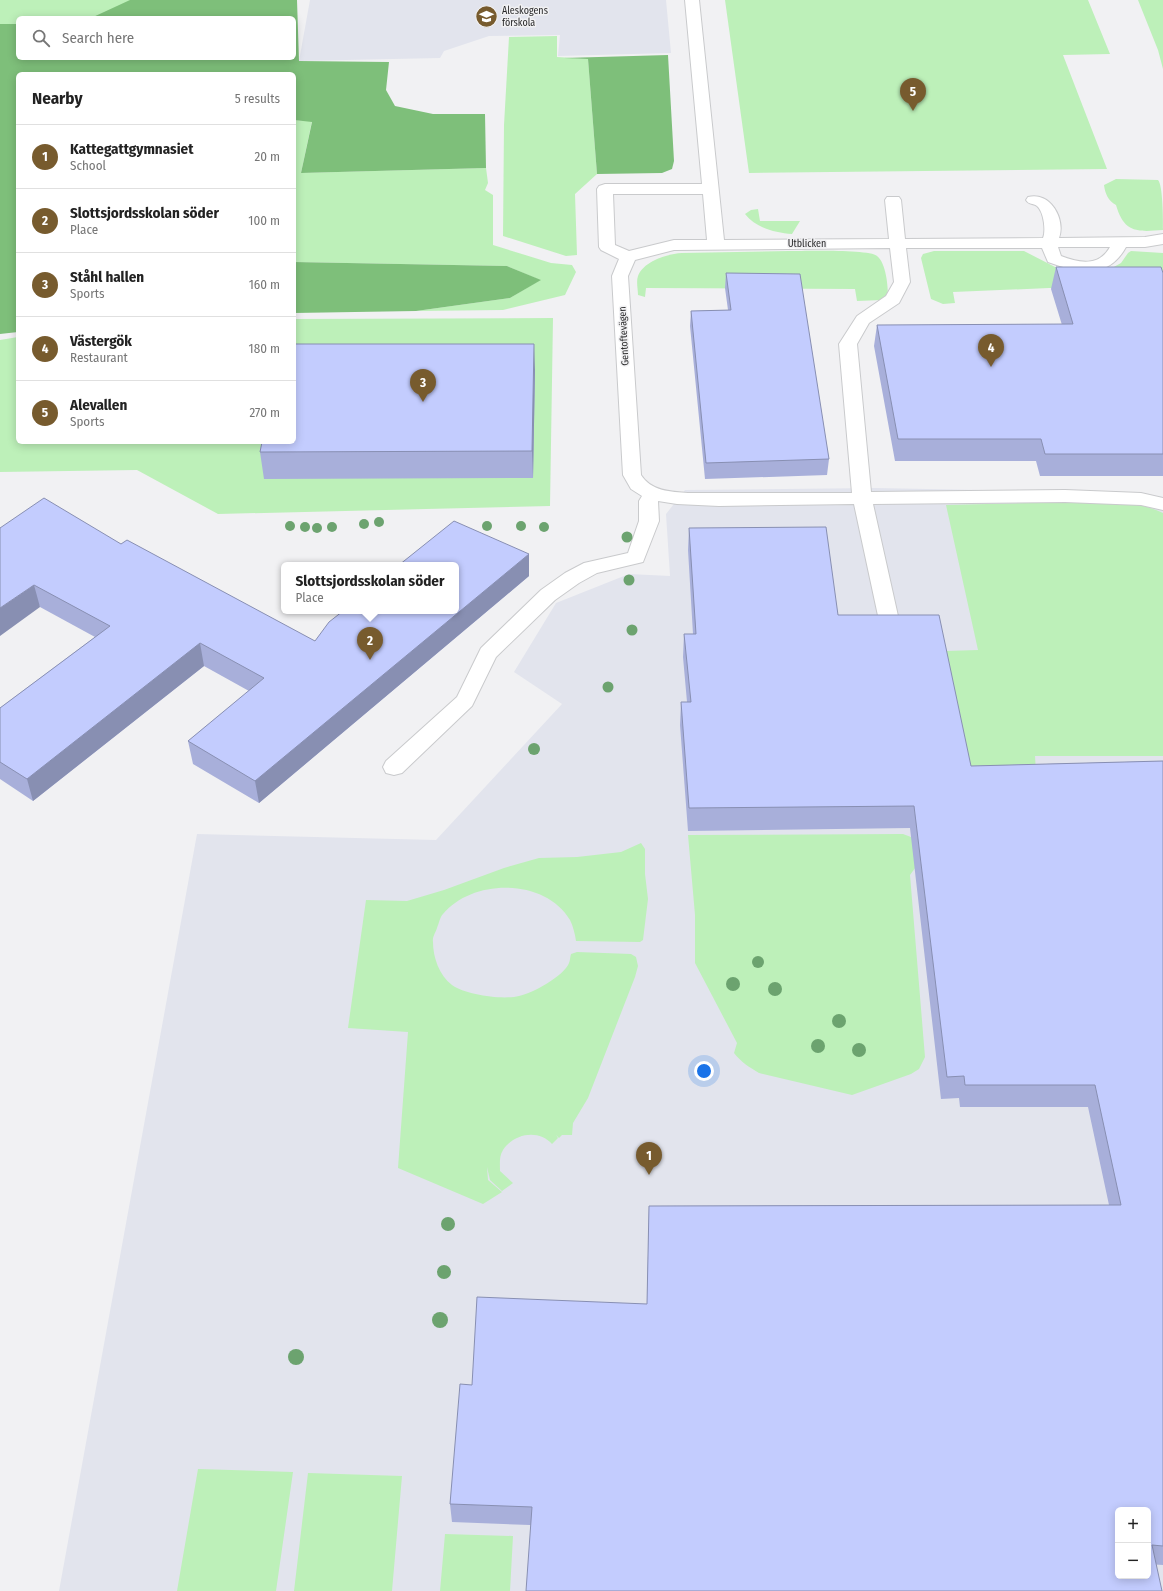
<!DOCTYPE html>
<html lang="en">
<head>
<meta charset="utf-8">
<style>
  :root { --surface:#fff; --page:#f6f6f6; --text:#222; --muted:#767676; --line:#e0e0e0; --accent:#775b2e }
  body { margin:0; font-family:"Fira Sans Condensed",sans-serif; background:var(--page); color:var(--text) }
  .controls { position:absolute; right:12px; bottom:12px; display:grid; overflow:hidden; border-radius:6px; box-shadow:0 2px 10px #0003 }
  .controls button { width:36px; height:36px; display:grid; place-items:center; padding:0; border:0; border-bottom:1px solid var(--line); background:var(--surface); color:var(--text); font:20px sans-serif }
  .you { position:absolute; left:704px; top:1071px; width:14px; height:14px; margin:-10px; border:3px solid #fff; border-radius:50%; background:#1a73e8; box-shadow:0 0 0 6px #1a73e833 }
  .badge { display:grid; place-items:center; width:26px; height:26px; border-radius:50%; background:var(--accent); color:#fff; font-size:13px; font-weight:700 }
  .pin { position:absolute; translate:-50% -33px; filter:drop-shadow(0 1px 2px #0008) }
  .pin::after { content:''; position:absolute; top:21px; width:14px; height:12px; background:inherit; clip-path:polygon(0 0,100% 0,50% 100%) }
  .popup { position:absolute; left:281px; top:562px; width:178px; height:52px; box-sizing:border-box; display:grid; place-content:center; border-radius:6px; background:var(--surface); filter:drop-shadow(0 1px 3px #0005); font-size:13px; white-space:nowrap; color:var(--muted) }
  .popup b { font-size:15px; color:var(--text) }
  .popup::after { content:''; position:absolute; left:50%; top:100%; margin-left:-8px; border:8px solid transparent; border-top-color:var(--surface) }
  .list { margin:0; padding:0; list-style:none }
  h2 { display:flex; justify-content:space-between; align-items:center; height:52px; margin:0; padding:0 16px; font-size:17px }
  h2 small { font-size:13px; font-weight:400; color:var(--muted) }
  .list li { display:grid; grid-template-columns:26px 1fr auto; gap:12px; align-items:center; box-sizing:border-box; height:64px; padding:0 16px; border-top:1px solid var(--line) }
  .list b { display:block; font-size:15px; white-space:nowrap }
  .list p { margin:0; font-size:13px; white-space:nowrap; color:var(--muted) }
  .list em { font-size:13px; font-style:normal; color:var(--muted) }
  .icon { flex:none; width:22px; height:22px; fill:none; stroke:currentColor; stroke-width:2; stroke-linecap:round; stroke-linejoin:round }
  .map { position:relative; flex:none; width:1163px; height:1591px; overflow:hidden }
  .search { position:absolute; background:var(--surface); box-shadow:0 2px 10px #0003; left:16px; top:16px; width:280px; height:44px; display:flex; align-items:center; gap:10px; box-sizing:border-box; padding:0 14px; border-radius:6px; color:var(--muted); font-size:15px }
  .panel { position:absolute; background:var(--surface); box-shadow:0 2px 10px #0003; left:16px; top:72px; width:280px; height:372px; border-radius:6px }
  .map>svg:first-child { display:block }
</style>
</head>
<body>
<div class="map">
<svg width="1163" height="1591" viewBox="0 0 1163 1591">
  <rect width="100%" height="100%" fill="#f1f1f3"/>
  <path fill="#e2e4ed" fill-rule="evenodd" d="M310,0H666L671,53L558,56L560,35L489,36L444,51L440,58L299,61Z
    M875,488L1126,493L1163,497V1591H59L197,834L436,840L562,704L514,672L556,603L629,574L670,576L666,514L685,490ZM1118,1510H1148V1576H1118Z"/>
  <path fill="#bdf0b9" d="M0,0H192L177,18H18V74L0,86Z
    M725,0H1088L1110,54L1063,55L1107,169L749,173Z
    M1138,0H1163V69L1158,50Z
    M557,36V57L588,59L597,174L575,194L577,255L566,256L503,236L504,125L509,37Z
    M294,120L312,121L301,173L486,168L488,183L485,190L493,195V245L551,263L572,265L576,272L565,295L503,310L416,311L510,298L540,280L507,266L294,262Z
    M1116,179L1158,180C1163,185 1163,220 1163,230C1137,232 1124,233 1116,205C1108,201 1105,193 1104,185Z
    M758,209L760,221H800L792,234C775,233 756,228 745,214L751,210Z
    M789,251C803,251 870,249 877,256C886,263 888,285 888,297L882,300L857,301L855,289L646,288L645,297L638,295C638,289 636,282 638,276C644,261 667,254 682,253Z
    M934,251H1024L1057,268H1112L1121,263L1128,253L1131,251L1163,253V308L1125,288H1049L953,292L955,303L943,304L931,299L921,258L923,254Z
    M553,318L550,506L218,514L137,470L0,472V340L18,337V442H294V319Z
    M1104,501C1125,502 1144,504 1163,513V756H1035L1036,772L971,773L946,651L978,650L946,505Z
    M903,834L919,840L926,853L910,875L925,1057L919,1069L911,1074L852,1095L759,1073C749,1067 741,1062 734,1053L737,1043L695,963V915L688,835Z
    M641,843L645,849V874L648,899L643,940L640,942L576,941C575,934 573,926 570,920C545,878 473,878 443,914C440,917 439,923 437,928C436,932 432,937 433,942C433,957 439,975 452,985C466,995 503,1000 519,996C533,993 564,976 569,963C570,961 570,957 571,954L577,952L631,954L636,957L638,966L635,977L588,1098L573,1123L572,1135H562L559,1138L556,1135L558,1138L552,1144C539,1129 514,1133 503,1150C499,1156 500,1164 500,1171L513,1183L502,1191L490,1180L487,1167L493,1146L507,1133L493,1146L487,1167L488,1180L502,1192L483,1204L398,1168L408,1032L348,1028L366,900L407,901L444,890L504,868L539,858L577,857L621,852Z
    M198,1469L293,1472L276,1591H177Z
    M308,1473L402,1476L392,1591H294Z
    M445,1534L513,1536L510,1591H440Z"/>
  <path fill="#7ebf7a" d="M130,0H297L299,61L389,62L386,90L395,106L433,114H485L486,168L301,173L312,122L294,120V74H18V332L0,334V24H18V58H294V18H91Z
    M668,55L674,161L672,169L662,173L597,174L588,59L564,58Z
    M294,262L507,266L541,280L510,298L416,311L294,313Z"/>
  <g fill="none" stroke-linecap="round" stroke-linejoin="round">
    <defs>
      <path id="minor" d="M685,0H699L724,240L889,239L885,200L887,197H899L901,200L905,239L1043,238C1046,231 1044,212 1037,206C1033,203 1029,205 1026,200L1028,197C1050,191 1066,219 1059,238L1145,237L1163,234V244L1145,247H1126C1108,280 1078,273 1048,262L1042,248H906L910,282L899,303L869,323L857,344L871,492L1065,490L1141,493L1163,498V510L1141,505L1065,502L873,504L900,625L897,630L890,632L883,630L880,625L854,504L719,506L677,504L658,501L659,521L643,562L597,573L579,583L555,600L496,657L472,706L402,773L394,775L386,773L383,767L386,761L457,697L481,648L541,590L565,573L584,563L628,553L639,521V501L642,496L631,489L623,475L612,276L619,259L601,250L599,247L597,189L599,186L605,184H702ZM613,194H703L707,240H674L629,251L615,245ZM1058,247H1110C1099,267 1079,263 1061,256ZM890,248L894,282L886,296L857,316L839,344L852,493H688C671,492 651,491 641,475L628,276L635,260L674,250Z"/>
    </defs>
    <use href="#minor" stroke="#c9cacc" stroke-width="2"/>
    <use href="#minor" fill="#fff" fill-rule="evenodd"/>
  </g>
  <g fill="#6ca36f">
    <circle cx="379" cy="522" r="5"/>
    <circle cx="364" cy="524" r="5"/>
    <circle cx="290" cy="526" r="5"/>
    <circle cx="487" cy="526" r="5"/>
    <circle cx="521" cy="526" r="5"/>
    <circle cx="305" cy="527" r="5"/>
    <circle cx="332" cy="527" r="5"/>
    <circle cx="544" cy="527" r="5"/>
    <circle cx="317" cy="528" r="5"/>
    <circle cx="627" cy="537" r="5.5"/>
    <circle cx="629" cy="580" r="5.5"/>
    <circle cx="632" cy="630" r="5.5"/>
    <circle cx="608" cy="687" r="5.5"/>
    <circle cx="534" cy="749" r="6"/>
    <circle cx="758" cy="962" r="6"/>
    <circle cx="733" cy="984" r="7"/>
    <circle cx="775" cy="989" r="7"/>
    <circle cx="839" cy="1021" r="7"/>
    <circle cx="818" cy="1046" r="7"/>
    <circle cx="859" cy="1050" r="7"/>
    <circle cx="448" cy="1224" r="7"/>
    <circle cx="444" cy="1272" r="7"/>
    <circle cx="440" cy="1320" r="8"/>
    <circle cx="296" cy="1357" r="8"/>
  </g>
  <path fill="#a8afda" d="M1056,267L1163,273V476H1040L1036,461H895L874,346L877,325H1062L1051,289Z
    M726,273L829,459L827,475L705,479L690,326L691,311L728,310L725,288Z
    M535,370L533,478L264,479L260,452Z
    M0,528L121,544L315,641L529,554V576L259,803L193,764L188,741L249,691L204,666L33,801L0,779V708L95,637L40,607Z
    M689,528L838,615L971,766L1163,761V1565L530,1525L452,1522L450,1504L472,1385L647,1304L649,1206L1109,1205L1088,1107H960L959,1098L941,1099L910,828L688,831L680,725L681,702H687L683,657L684,634H693L688,550Z"/>
  <path fill="#888fb2" d="M534,344L535,370L533,478L532,451Z
    M529,554V576L259,803L255,781Z
    M34,585L40,607L0,636V608Z
    M200,643L204,666L33,801L27,779Z"/>
  <path fill="#c3ccfe" stroke="#888fb2" fill-rule="evenodd" d="M1056,267H1161L1163,273V454H1045L1041,439H898L877,325L1073,324Z
    M726,273L800,274L829,459L706,463L691,311L731,310Z
    M294,344H534L532,451L260,452L262,442H294Z
    M44,498L121,544L127,540L315,641L329,622L343,611H456V565H399L454,521L529,554L255,781L188,741L264,678L200,643L27,779L0,762V708L110,626L34,585L0,608V528Z
    M826,527L838,615H939L971,766L1163,761V1546L1152,1545L1162,1591H526L532,1507L450,1504L460,1384L472,1385L477,1297L647,1304L649,1206L1121,1205L1095,1085H965L964,1076L947,1077L914,806L689,808L681,702H691L684,634H696L689,528ZM1118,1510H1148V1576H1118Z"/>
  <defs>
    <symbol id="school-disc" viewBox="-11 -11 22 22"><circle r="9.5" fill="#775b2e" stroke="#f1f1f3"/><path d="M0-5L7-2L0 1L-7-2ZM-4 1L0 2.5L4 1V4Q0 6-4 4Z" fill="#fff"/></symbol>
  </defs>
  <g fill-rule="evenodd">
    <use href="#school-disc" x="474" y="4" width="25" height="25"/>
  </g>
  <g text-anchor="middle" dominant-baseline="central" stroke-width="3" stroke-linejoin="round" paint-order="stroke">
    <g font-size="10" fill="#29292a" stroke="#f1f1f3" text-anchor="start">
      <text x="502" y="11">Aleskogens<tspan x="502" dy="12">förskola</tspan></text>
    </g>
    <g font-size="10" fill="#29292a" stroke="#f1f1f3">
      <text x="807" y="244">Utblicken</text>
      <text transform="translate(624 336) rotate(-93)">Gentoftevägen</text>
    </g>
  </g>
</svg>
<div class="controls">
<button>+</button>
<button>−</button>
</div>
<div class="you"></div>
<div class="pin badge" style="left:649px;top:1175px">1</div>
<div class="pin badge" style="left:370px;top:660px">2</div>
<div class="popup"><b>Slottsjordsskolan söder</b>Place</div>
<div class="pin badge" style="left:423px;top:402px">3</div>
<div class="pin badge" style="left:991px;top:367px">4</div>
<div class="pin badge" style="left:913px;top:111px">5</div>
<div class="search"><svg class="icon" aria-label="search" viewBox="0 0 24 24"><circle cx="10" cy="10" r="6"/><path d="M15 15l6 6"/></svg>Search here</div>
<section class="panel">
<h2>Nearby<small>5 results</small></h2>
<ul class="list">
<li><span class="badge">1</span><div><b>Kattegattgymnasiet</b><p>School</p></div><em>20 m</em></li>
<li><span class="badge">2</span><div><b>Slottsjordsskolan söder</b><p>Place</p></div><em>100 m</em></li>
<li><span class="badge">3</span><div><b>Ståhl hallen</b><p>Sports</p></div><em>160 m</em></li>
<li><span class="badge">4</span><div><b>Västergök</b><p>Restaurant</p></div><em>180 m</em></li>
<li><span class="badge">5</span><div><b>Alevallen</b><p>Sports</p></div><em>270 m</em></li>
</ul>
</section>
</div>
</body>
</html>
